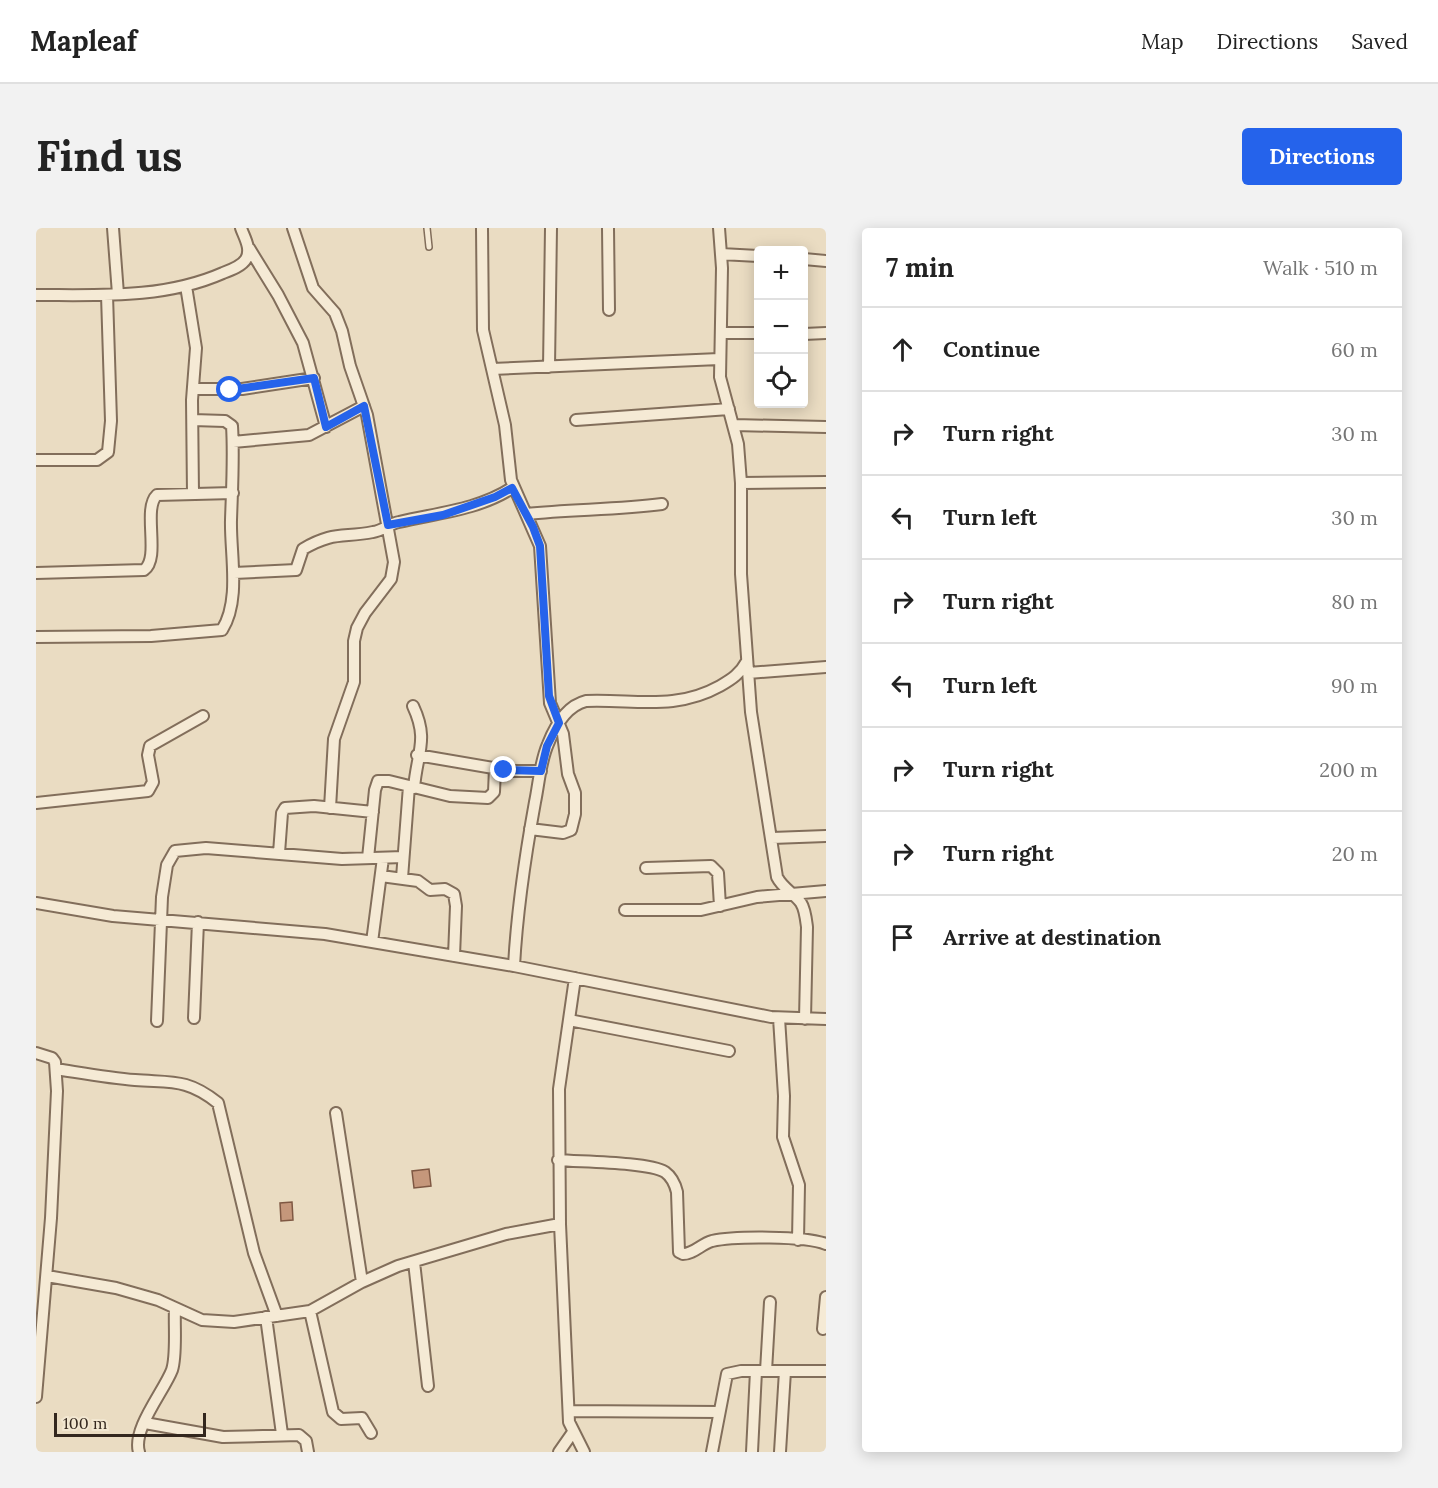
<!DOCTYPE html>
<html lang="en">
<head>
<meta charset="utf-8">
<style>
  :root { --surface:#fff; --page:#f2f2f2; --text:#222; --muted:#767676; --line:#e0e0e0; --accent:#2563eb }
  body { margin:0; font-family:Lora,serif; background:var(--page); color:var(--text) }
  .controls { position:absolute; right:18px; top:18px; display:grid; overflow:hidden; border-radius:6px; box-shadow:0 3px 15px #0003 }
  .controls button { width:54px; height:54px; display:grid; place-items:center; padding:0; border:0; border-bottom:2px solid var(--line); background:var(--surface); color:var(--text); font:30px sans-serif }
  .scale { position:absolute; left:18px; bottom:15px; width:152px; box-sizing:border-box; padding-left:6px; border:3px solid #33271e; border-top:0; font-size:16px; line-height:21px; white-space:nowrap; color:#33271e; -webkit-text-stroke:4px #f2e7d1; paint-order:stroke }
  .stop { position:absolute; width:18px; height:18px; margin:-14px; border:4px solid #2563eb; border-radius:50%; background:#fff }
  .stop.end { background:#2563eb; border-color:#fff; box-shadow:0 2px 6px #0008 }
  .list { margin:0; padding:0; list-style:none }
  h2 { display:flex; justify-content:space-between; align-items:center; height:78px; margin:0; padding:0 24px; font-size:26px }
  h2 small { font-size:20px; font-weight:400; color:var(--muted) }
  .list li { display:grid; grid-template-columns:39px 1fr auto; gap:18px; align-items:center; box-sizing:border-box; height:84px; padding:0 24px; border-top:2px solid var(--line) }
  .list b { display:block; font-size:22px; white-space:nowrap }
  .list em { font-size:20px; font-style:normal; color:var(--muted) }
  .icon { flex:none; width:33px; height:33px; fill:none; stroke:currentColor; stroke-width:2; stroke-linecap:round; stroke-linejoin:round }
  .map { position:relative; flex:none; width:790px; height:1224px; overflow:hidden; border-radius:6px }
  header { display:flex; align-items:center; gap:36px; box-sizing:border-box; height:84px; padding:0 30px; background:var(--surface); border-bottom:2px solid var(--line) }
  header strong { font-size:28px }
  nav { display:flex; gap:33px; margin-inline-start:auto; font-size:21px }
  .intro { display:flex; align-items:center; justify-content:space-between; box-sizing:border-box; height:144px; padding:0 36px }
  h1 { margin:0; font-size:42px }
  .button { padding:15px 27px; border-radius:6px; background:var(--accent); color:#fff; font-size:21px; font-weight:700 }
  main { display:flex; gap:36px; padding:0 36px }
  aside { flex:1; background:var(--surface); border-radius:6px; box-shadow:0 3px 15px #0003 }
  .map>svg:first-child { display:block }
</style>
</head>
<body>
<header>
<strong>Mapleaf</strong>
<nav><a>Map</a><a>Directions</a><a>Saved</a></nav>
</header>
<div class="intro"><h1>Find us</h1><a class="button">Directions</a></div>
<main>
<div class="map">
<svg width="790" height="1224" viewBox="0 0 790 1224">
  <rect width="100%" height="100%" fill="#eadcc2"/>
  <path fill="#c5977b" stroke="#7f5843" stroke-width="1.5" d="M393,941L395,958L378,960L376,943Z
    M256,974L257,992L245,993L244,975Z"/>
  <g fill="none" stroke-linecap="round" stroke-linejoin="round">
    <defs>
      <path id="lane" d="M391,0L393,19"/>
      <path id="street" d="M77,0L82,66
        M257,0L277,60L299,85L306,103L314,138L331,187L358,334L355,351L329,385L321,400L318,413V454L298,511L294,580
        M446,0L447,102L469,197L475,252L504,318L514,475L527,506L532,546L539,565V586L535,602L527,605L494,601
        M572,0L573,82
        M683,0L686,40L684,149L702,216L705,255V346L715,484L741,649C747,661 758,665 765,675C769,681 770,691 771,699L769,791
        M213,20L242,67L267,115L290,199
        M685,26L722,28
        M768,31L790,33
        M150,58L160,120L156,172L157,266
        M0,67C63,67 128,71 187,45C195,42 206,38 210,31C216,21 208,9 205,0
        M685,105H722
        M768,106L790,105
        M513,139L515,0
        M456,141L683,131
        M158,161H206L278,150
        M540,192L693,181
        M698,197L790,199
        M197,214L273,207L328,178
        M0,232H61L72,224L75,193L71,67
        M705,255L790,254
        M490,286C536,281 581,282 626,276
        M0,345L108,342C125,330 106,281 121,267L197,265
        M198,345L260,342L267,321C298,303 306,310 337,304C346,303 353,296 363,294C401,285 442,282 476,260
        M0,409L115,408L186,402C205,372 194,325 195,292C196,260 198,229 196,198L189,193L157,192
        M712,445L790,439
        M377,478C393,512 381,524 378,560
        M381,527L475,543H505
        M0,575L112,563L117,554L112,527L114,518L167,488
        M736,610L790,608
        M243,625L246,585L249,580L278,578L337,584
        M332,630L339,562L342,553H353L414,568L452,570L458,564L459,540
        M610,640L675,638L682,645L684,678
        M345,648L382,653L394,662L409,661L418,666L420,678L418,728
        M366,650L373,558
        M0,675L77,688L289,706L478,738L735,789L790,791
        M589,682H665L721,669L790,663
        M336,714L347,630
        M478,738C481,683 489,629 499,574C503,555 504,534 512,516C519,498 530,478 550,473C599,471 639,483 684,458C696,451 704,446 711,433
        M158,790L162,694
        M743,790L748,868L747,909L763,957L762,1012
        M533,792L693,823
        M121,793L126,669L131,637L139,623L170,620L306,631L367,629
        M0,825L16,830L19,834L21,863L15,990L0,1169
        M20,841C46,845 73,850 99,852C135,855 151,850 182,875L218,1025L241,1088
        M300,885L326,1054
        M522,932C546,934 612,934 629,944C636,949 639,956 641,964L643,1024L647,1026C658,1026 665,1016 676,1013C698,1008 770,1008 790,1016
        M524,996L533,1194L548,1224
        M378,1034L392,1158
        M11,1048L80,1060L122,1072L166,1092L198,1094L274,1083L326,1054L362,1038L470,1006L524,996L523,861L539,750
        M274,1083L297,1184L305,1191L326,1190L335,1205
        M230,1089L246,1206
        M787,1101L790,1069
        M730,1143L734,1074
        M533,1183L683,1184
        M109,1195L187,1209L263,1207L270,1213L272,1224
        M103,1224C96,1201 128,1163 136,1142C141,1127 138,1097 139,1080
        M523,1224L537,1204
        M676,1224L691,1146L705,1143H790
        M716,1224L720,1143
        M744,1224L749,1143"/>
    </defs>
    <use href="#lane" stroke="#826e5b" stroke-width="8"/>
    <use href="#street" stroke="#826e5b" stroke-width="14"/>
    <use href="#lane" stroke="#f5ead5" stroke-width="5"/>
    <use href="#street" stroke="#f5ead5" stroke-width="10"/>
  </g>
  <g fill="none" stroke-linecap="round" stroke-linejoin="round">
    <path stroke="#2563eb" stroke-width="8" d="M194,162L278,150L290,199L328,178L352,297L407,287L459,269L476,260L497,299L504,318L513,468L523,495L511,518L505,543L468,542"/>
  </g>
</svg>
<div class="controls">
<button>+</button>
<button>−</button>
<button><svg class="icon" aria-label="locate" viewBox="0 0 24 24"><circle cx="12" cy="12" r="6"/><path d="M12 2v4M12 18v4M2 12h4M18 12h4"/></svg></button>
</div>
<div class="scale">100 m</div>
<div class="stop" style="left:194px;top:162px"></div>
<div class="stop end" style="left:468px;top:542px"></div>
</div>
<aside>
<h2>7 min<small>Walk · 510 m</small></h2>
<ul class="list">
<li><svg class="icon" aria-label="ahead" viewBox="0 0 24 24"><path d="M12 20V5M6 11l6-6 6 6"/></svg><div><b>Continue</b></div><em>60 m</em></li>
<li><svg class="icon" aria-label="right" viewBox="0 0 24 24"><path d="M7 20v-9h11M14 6l5 5-5 5"/></svg><div><b>Turn right</b></div><em>30 m</em></li>
<li><svg class="icon" aria-label="left" viewBox="0 0 24 24"><path d="M17 20v-9H6M10 6l-5 5 5 5"/></svg><div><b>Turn left</b></div><em>30 m</em></li>
<li><svg class="icon" aria-label="right" viewBox="0 0 24 24"><path d="M7 20v-9h11M14 6l5 5-5 5"/></svg><div><b>Turn right</b></div><em>80 m</em></li>
<li><svg class="icon" aria-label="left" viewBox="0 0 24 24"><path d="M17 20v-9H6M10 6l-5 5 5 5"/></svg><div><b>Turn left</b></div><em>90 m</em></li>
<li><svg class="icon" aria-label="right" viewBox="0 0 24 24"><path d="M7 20v-9h11M14 6l5 5-5 5"/></svg><div><b>Turn right</b></div><em>200 m</em></li>
<li><svg class="icon" aria-label="right" viewBox="0 0 24 24"><path d="M7 20v-9h11M14 6l5 5-5 5"/></svg><div><b>Turn right</b></div><em>20 m</em></li>
<li><svg class="icon" aria-label="arrive" viewBox="0 0 24 24"><path d="M6 21V4h12l-3 4 3 4H6"/></svg><div><b>Arrive at destination</b></div></li>
</ul>
</aside>
</main>
</body>
</html>
